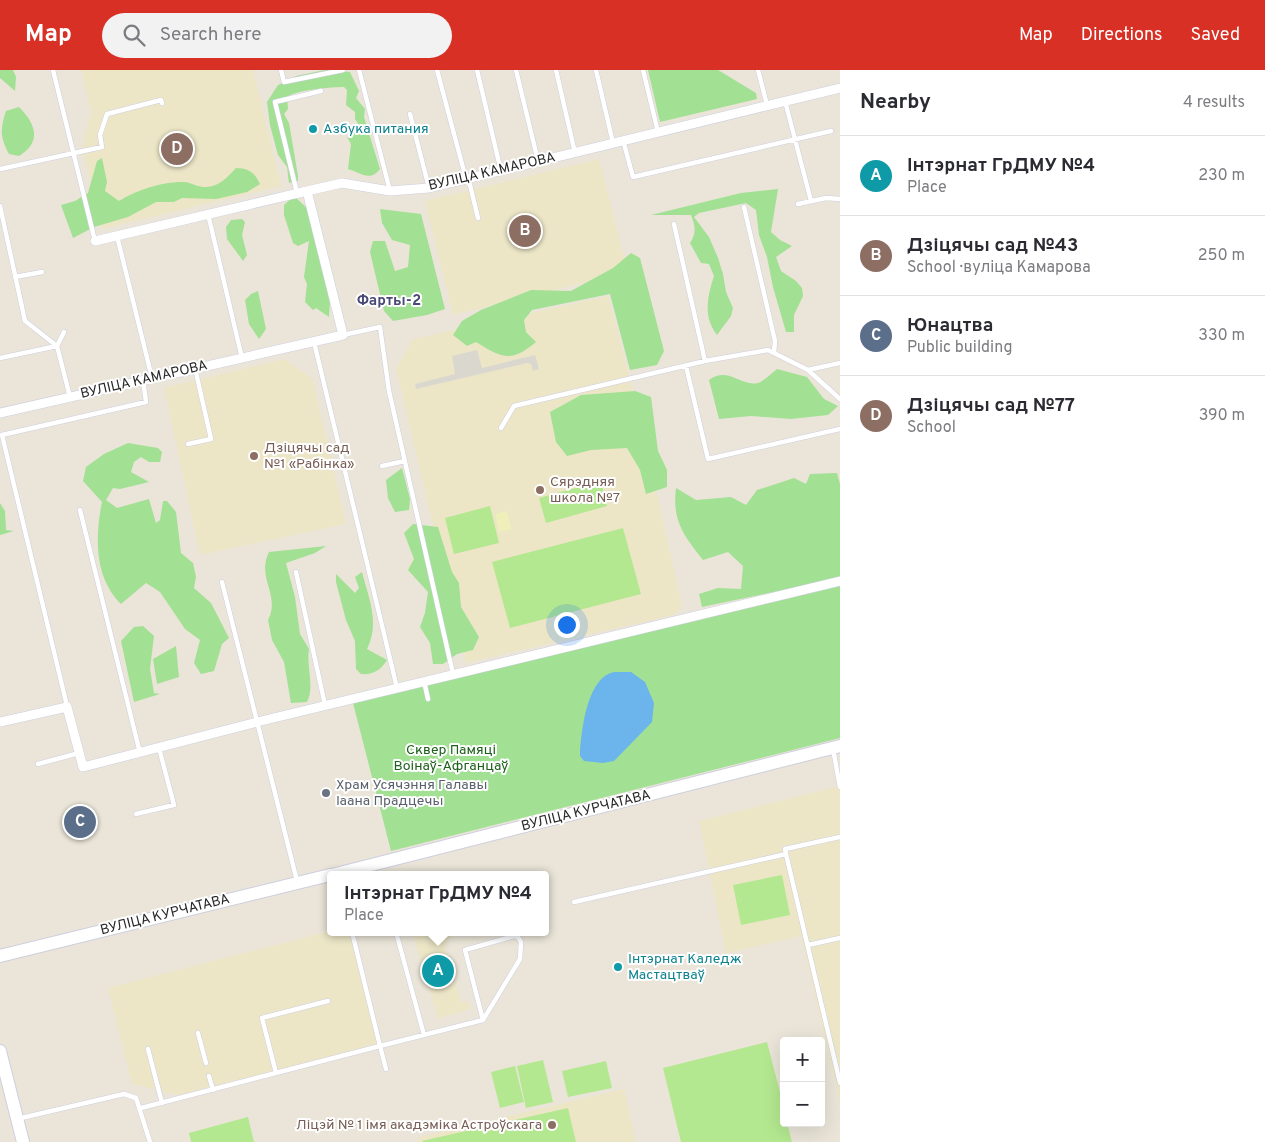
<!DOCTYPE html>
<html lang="en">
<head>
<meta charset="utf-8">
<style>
  :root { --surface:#fff; --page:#f2f2f3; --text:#2b2b33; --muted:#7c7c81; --line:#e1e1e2; --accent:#d93025 }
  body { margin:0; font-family:Overpass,sans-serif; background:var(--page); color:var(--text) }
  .controls { position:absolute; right:15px; bottom:15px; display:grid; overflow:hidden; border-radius:5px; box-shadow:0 5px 20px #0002 }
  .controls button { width:45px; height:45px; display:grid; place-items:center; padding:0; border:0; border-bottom:1px solid var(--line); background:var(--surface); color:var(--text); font:25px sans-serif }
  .you { position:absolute; left:566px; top:554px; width:18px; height:18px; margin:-12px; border:4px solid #fff; border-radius:50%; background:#1a73e8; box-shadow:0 0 0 8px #1a73e833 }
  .badge { display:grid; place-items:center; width:32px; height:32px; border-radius:50%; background:var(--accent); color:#fff; font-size:16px; font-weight:700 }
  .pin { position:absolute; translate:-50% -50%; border:2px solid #fff; box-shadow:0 1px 5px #0006 }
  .popup { position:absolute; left:327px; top:801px; width:222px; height:65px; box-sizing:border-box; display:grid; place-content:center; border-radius:5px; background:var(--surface); filter:drop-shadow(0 1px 4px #0005); font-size:16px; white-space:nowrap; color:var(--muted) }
  .popup b { font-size:19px; color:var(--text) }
  .popup::after { content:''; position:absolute; left:50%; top:100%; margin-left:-10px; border:10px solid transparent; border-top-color:var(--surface) }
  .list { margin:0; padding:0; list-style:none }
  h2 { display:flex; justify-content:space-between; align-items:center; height:65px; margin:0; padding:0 20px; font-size:21px }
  h2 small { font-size:16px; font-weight:400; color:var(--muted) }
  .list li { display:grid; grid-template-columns:32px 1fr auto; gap:15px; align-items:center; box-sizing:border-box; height:80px; padding:0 20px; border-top:1px solid var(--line) }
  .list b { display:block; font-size:19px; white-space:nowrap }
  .list p { margin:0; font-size:16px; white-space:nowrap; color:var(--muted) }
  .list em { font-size:16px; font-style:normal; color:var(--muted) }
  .icon { flex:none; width:28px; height:28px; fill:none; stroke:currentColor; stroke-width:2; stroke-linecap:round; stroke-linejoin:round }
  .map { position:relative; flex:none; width:840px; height:1072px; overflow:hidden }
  header { display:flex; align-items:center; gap:30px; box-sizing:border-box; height:70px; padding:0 25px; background:var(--accent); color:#fff }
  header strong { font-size:24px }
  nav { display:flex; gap:28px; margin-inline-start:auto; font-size:18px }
  .search { width:350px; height:45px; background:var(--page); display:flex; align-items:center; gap:12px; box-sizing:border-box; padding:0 18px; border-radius:28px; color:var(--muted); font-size:19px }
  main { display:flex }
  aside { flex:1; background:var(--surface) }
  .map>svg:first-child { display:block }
</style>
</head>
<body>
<header>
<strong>Map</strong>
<div class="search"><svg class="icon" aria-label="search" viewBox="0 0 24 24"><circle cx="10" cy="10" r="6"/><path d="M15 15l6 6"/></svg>Search here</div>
<nav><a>Map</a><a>Directions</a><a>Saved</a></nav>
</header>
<main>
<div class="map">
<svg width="840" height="1072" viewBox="0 0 840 1072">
  <rect width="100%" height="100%" fill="#eae5d8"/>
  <path fill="#ece6c7" d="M81,0H253L281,116L102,159L82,77L91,42Z
    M599,89L625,191L620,204L453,245L425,131Z
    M608,226L639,344L682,536L674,545L466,593L396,299L413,269Z
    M284,289L312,308L346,454L200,485L164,318Z
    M840,716V1035L801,866L726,883L699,751Z
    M330,861L354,862L381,974L178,1025L132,1014L108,918Z
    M417,862H470L449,868L445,877L461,932L468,931L470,939L438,949L414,868Z
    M624,1019L636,1072H418L419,1067Z"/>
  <path fill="#a2e094" d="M0,0H13L16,7L15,21L0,8Z
    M325,0L350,2L359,21L356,28L365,39L364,47L380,99C370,112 361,103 348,99L351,74L347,67L361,58L355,49V42L346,35L347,20L344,17C331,17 296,20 287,27L288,39L284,44L289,53L298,106V111L289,113L287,97L278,85L270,55L267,32L278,15L296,6Z
    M648,0H718L756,23L757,29L660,52Z
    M19,37C36,54 42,72 19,86L9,84C0,67 0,59 6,41Z
    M102,88L107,112L105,121L119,131C136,120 164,111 185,112C192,113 198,117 204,117C218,118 228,107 236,98C249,98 255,103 260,114L247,122L216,129L182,128L174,132H156L128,147L94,157L73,168L61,135L75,131L88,123L97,91Z
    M778,119L771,162L780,170L792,176L776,187L781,201L796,211L802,218L803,226L794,245V262H786L773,217L767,187L759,165L756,140L746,133L699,143L694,147L709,167L718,188L723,204L726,222L733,238L731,246L717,265C703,247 707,227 714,206L709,194L701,193L690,173C697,163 695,155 691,145H651L741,123Z
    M294,126L310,141L325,205L330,230L329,247L316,238L313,240L305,232L307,214L304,207L309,171L298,176L293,173L284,145V135Z
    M380,139L421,144L445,239L427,245L393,251L384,241L370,182L373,171H385L395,201L408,197L410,175L392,170L382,153Z
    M242,149L245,152L242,165L247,185L243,191L227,169L226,157L231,150Z
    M631,183L640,188L664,281L657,295L630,300L610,224L532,240L524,250L526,262L536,272C511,293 502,288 476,272L467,276L453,265L462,251L481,240L531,220L571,221L613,198Z
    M258,221L266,259L259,269L249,254L245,230L251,224Z
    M777,299L807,307L824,329L838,336L828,345L791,349L751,346L719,349L709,310C729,296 740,317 758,313C764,311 772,303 777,299Z
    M635,321L651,327L658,381L667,400V417L646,424L640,400L627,378L591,380L567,386L556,372L550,342L581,325Z
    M128,373L158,378L162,382L160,392H149L141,387L134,392L131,402L149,412L120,419L113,418L106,430L117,438L149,429L156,453L160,450L163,431H167L176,442L181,483L193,493L196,507L194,518L211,533L229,568L222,574L214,601L201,604L194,593L200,570L185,559L160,522L146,513L121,534C94,507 95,467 102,432L83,411L86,397L104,384Z
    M402,398L410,429L409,440L395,442L388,428L386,410Z
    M837,403L840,414V508L702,537L699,524L718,518L741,519L743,496L728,482L703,490C683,465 672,450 676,418L696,430L731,427L746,435L757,420L794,408L806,414L810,404Z
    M0,433L5,441L6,460L14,461L0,465Z
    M413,454L438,457L452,502L459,513L461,537L479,567L473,580L457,584L443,594H433L430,573L420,557L425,543L428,522L408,500L414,489L404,463Z
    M326,476L315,483L286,493L295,527L300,564L309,579C306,597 315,616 307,632L291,633L284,592L272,570L268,550C281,525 256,508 269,482Z
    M362,502C369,529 380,553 367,579L387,590C381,600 373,605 361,604L356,599L355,571L346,550L336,512V504L355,523L359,518L355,507Z
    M840,516V668L391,781L353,633Z
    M143,556L154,566L150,599L154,623L160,624L134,632L121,571L134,557Z
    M176,576L179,607L157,614L153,589Z"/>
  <path fill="#efefba" d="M507,441L511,459L499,462L495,444Z"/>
  <path fill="#b4e890" d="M601,411L607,436L546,453L539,428Z
    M490,436L499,473L454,484L445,448Z
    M623,458L641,524L510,558L492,492Z
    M782,805L790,845L741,855L733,815Z
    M767,972L784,1038V1053H787L792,1072H681L663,998Z
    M543,990L553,1032L526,1038L517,996Z
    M606,991L612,1018L568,1027L562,1001Z
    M515,996L524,1032L500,1038L491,1002Z
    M568,1038L576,1072H423L422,1071Z
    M248,1047L254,1072H191L189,1063Z"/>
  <path fill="#dad7cf" d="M477,280L482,298L535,285L539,299L533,301L531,294L527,293L416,319L415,314L455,304L452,286Z"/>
  <path fill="#6bb5ec" d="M614,602H631L645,612L654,633L652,652L614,691L603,693L584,691L580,686V679C582,656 588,607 614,602Z"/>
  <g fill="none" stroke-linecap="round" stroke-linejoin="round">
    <defs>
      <path id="service" d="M53,0L95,171
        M281,0L284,12L343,0
        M359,0L390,121
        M437,0L466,109L470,115L478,148
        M477,0L501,101
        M516,0L538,91
        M556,0L575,83
        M596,0L613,73
        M643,0L658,62
        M758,0L767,35
        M785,31L811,131
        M410,44L429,118
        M623,70L633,107L831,61
        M0,99L102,77L100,65L107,44L161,30L162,33
        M297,123L275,32L321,21
        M798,134L826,128L840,129
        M0,136L25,251L57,276L64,262
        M744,137L775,271L774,282
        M208,144L242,288
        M674,154L705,291
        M117,166L152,308
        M15,207L42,202
        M343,265L380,257L389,321L453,604
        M314,272L397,618
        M0,288L57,276L70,327
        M686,296L708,389L840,359
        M808,300L840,329
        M501,358L514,336L705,291L768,280L808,300L840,293
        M188,374L211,369L195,298
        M382,396L405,391
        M80,440L140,683
        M296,502L325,635
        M222,512L297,811
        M424,611L428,629
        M67,636L2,365L146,332L143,310
        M833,679L840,717
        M38,694L79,683
        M136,744L174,735L159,678
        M786,784L785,779L840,767
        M574,832L786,784L840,1013
        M396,862L424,965
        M808,875L840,868
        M198,963L206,993
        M148,979L162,1033
        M386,999L380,976L483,950L520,889L521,872L518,867L514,866L465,880L483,950
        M276,1003L262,948L328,931
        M209,1006L213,1020
        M141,1038L380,976L352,862
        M17,1049L124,1024L136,1028L150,1072"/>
      <path id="minor" d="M95,171L307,121
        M0,343L343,265L307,121L342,113L390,121L429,118L840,18
        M0,652L67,637L83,697L257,652L840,511"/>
      <path id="secondary" d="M332,805L840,676
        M0,886L330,805
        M0,981L23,1072"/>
    </defs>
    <use href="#service" stroke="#cecee0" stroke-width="5.5"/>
    <use href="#minor" stroke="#cecee0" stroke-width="10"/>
    <use href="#secondary" stroke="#cecee0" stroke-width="14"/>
    <use href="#service" stroke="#fff" stroke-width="4.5"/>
    <use href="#minor" stroke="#fff" stroke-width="9"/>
    <use href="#secondary" stroke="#fff" stroke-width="12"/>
  </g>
  <g fill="#0f9aa8" stroke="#fff" stroke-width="2">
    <circle cx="313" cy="59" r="5"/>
    <circle cx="618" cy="897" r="5"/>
  </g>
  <g fill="#8d6e63" stroke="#fff" stroke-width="2">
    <circle cx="254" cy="386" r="5"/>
    <circle cx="540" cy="420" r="5"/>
    <circle cx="552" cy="1055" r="5"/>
  </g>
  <circle fill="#6b7280" stroke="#fff" stroke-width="2" cx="326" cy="723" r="5"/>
  <g text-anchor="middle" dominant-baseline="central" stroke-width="4" stroke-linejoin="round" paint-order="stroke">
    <g font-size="14" fill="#0d838f" stroke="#fff" text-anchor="start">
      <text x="323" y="59">Азбука питания</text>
      <text x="628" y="889">Інтэрнат Каледж<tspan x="628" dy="16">Мастацтваў</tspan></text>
    </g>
    <g font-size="14" fill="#272727" stroke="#fff">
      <text transform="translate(492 102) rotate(-13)">ВУЛІЦА КАМАРОВА</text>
      <text transform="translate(144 310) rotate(-13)">ВУЛІЦА КАМАРОВА</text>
      <text transform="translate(586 741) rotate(-14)">ВУЛІЦА КУРЧАТАВА</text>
      <text transform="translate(165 845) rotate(-14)">ВУЛІЦА КУРЧАТАВА</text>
    </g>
    <g font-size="14" fill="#785e54" stroke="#fff" text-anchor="start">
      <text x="264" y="378">Дзіцячы сад<tspan x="264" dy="16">№1 «Рабінка»</tspan></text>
      <text x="550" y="412">Сярэдняя<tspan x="550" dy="16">школа №7</tspan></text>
      <text x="542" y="1055" text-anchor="end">Ліцэй № 1 імя акадэміка Астроўскага</text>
    </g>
    <g font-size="14" fill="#1d611a" stroke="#fff">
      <text x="451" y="680">Сквер Памяці<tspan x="451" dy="16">Воінаў-Афганцаў</tspan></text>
    </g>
    <g font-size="14" fill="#5b616d" stroke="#fff" text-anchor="start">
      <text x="336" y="715">Храм Усячэння Галавы<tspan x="336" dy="16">Іаана Прадцечы</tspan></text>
    </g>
    <g font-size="15" font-weight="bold" fill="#494976" stroke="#fff">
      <text x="389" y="231">Фарты-2</text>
    </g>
  </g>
</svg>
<div class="controls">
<button>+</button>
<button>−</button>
</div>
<div class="you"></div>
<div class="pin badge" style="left:438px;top:901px;background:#0f9aa8">A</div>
<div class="popup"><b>Інтэрнат ГрДМУ №4</b>Place</div>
<div class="pin badge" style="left:525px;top:161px;background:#8d6e63">B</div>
<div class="pin badge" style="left:80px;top:752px;background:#5c6f8a">C</div>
<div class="pin badge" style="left:177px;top:79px;background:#8d6e63">D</div>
</div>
<aside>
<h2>Nearby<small>4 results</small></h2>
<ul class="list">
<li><span class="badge" style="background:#0f9aa8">A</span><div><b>Інтэрнат ГрДМУ №4</b><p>Place</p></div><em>230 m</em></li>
<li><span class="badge" style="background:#8d6e63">B</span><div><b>Дзіцячы сад №43</b><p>School · вуліца Камарова</p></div><em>250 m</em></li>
<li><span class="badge" style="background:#5c6f8a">C</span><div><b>Юнацтва</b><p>Public building</p></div><em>330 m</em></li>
<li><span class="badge" style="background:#8d6e63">D</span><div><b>Дзіцячы сад №77</b><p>School</p></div><em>390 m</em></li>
</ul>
</aside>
</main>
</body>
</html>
